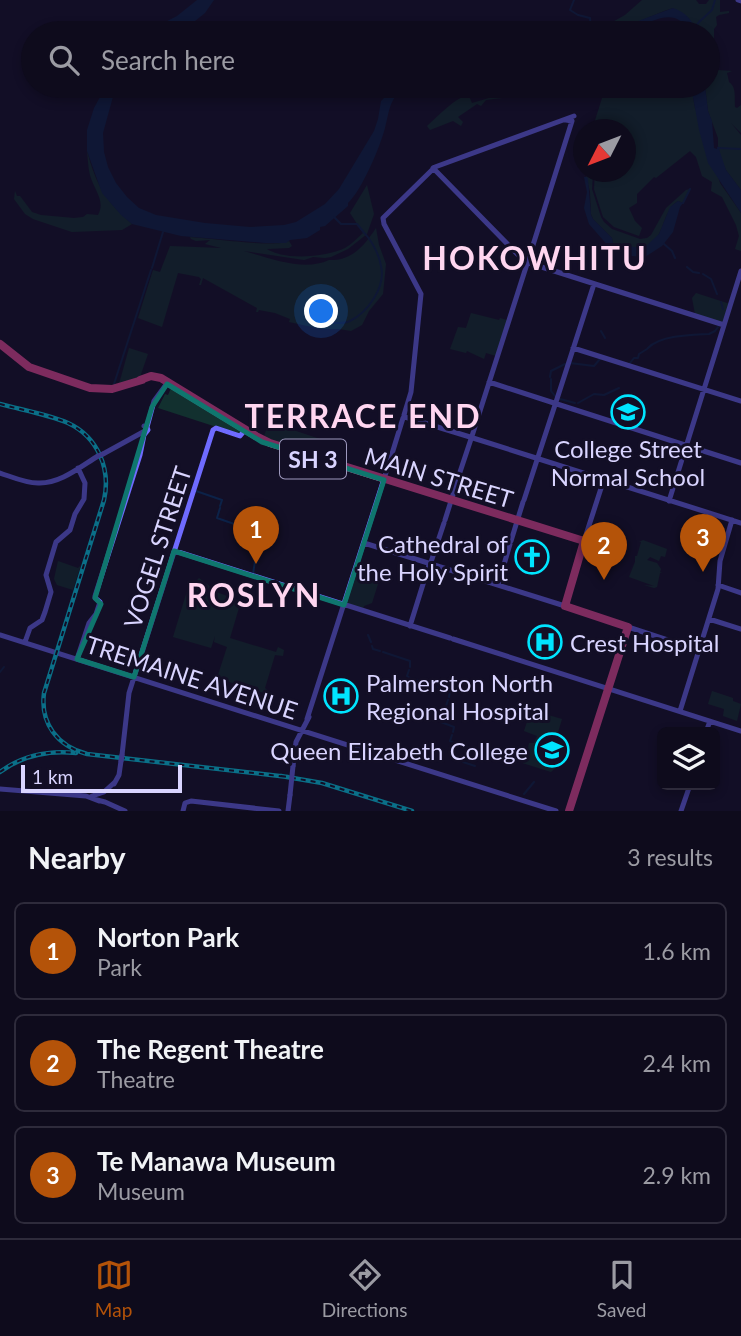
<!DOCTYPE html>
<html lang="en">
<head>
<meta charset="utf-8">
<style>
  :root { --surface:#0e0b1c; --page:#1c1929; --text:#f1f3f6; --muted:#9b9ba3; --line:#2e2b3b; --accent:#b45309 }
  body { margin:0; font-family:Lato,sans-serif; background:var(--page); color:var(--text) }
  .controls { position:absolute; right:21px; bottom:21px; display:grid; overflow:hidden; border-radius:10px; box-shadow:0 4px 10px #0003 }
  .controls button { width:63px; height:63px; display:grid; place-items:center; padding:0; border:0; border-bottom:2px solid var(--line); background:var(--surface); color:var(--text); font:35px sans-serif }
  .compass { position:absolute; left:573px; top:119px; width:63px; height:63px; border-radius:50%; background:var(--surface); box-shadow:0 4px 10px #0003; rotate:228deg }
  .scale { position:absolute; left:21px; bottom:18px; width:161px; box-sizing:border-box; padding-left:7px; border:4px solid #d9d4ff; border-top:0; font-size:19px; line-height:24px; white-space:nowrap; color:#d9d4ff; -webkit-text-stroke:5px #130f26; paint-order:stroke }
  .you { position:absolute; left:322px; top:312px; width:24px; height:24px; margin:-18px; border:5px solid #fff; border-radius:50%; background:#1a73e8; box-shadow:0 0 0 10px #1a73e833 }
  .badge { display:grid; place-items:center; width:46px; height:46px; border-radius:50%; background:var(--accent); color:#fff; font-size:23px; font-weight:700 }
  .pin { position:absolute; translate:-50% -58px; filter:drop-shadow(0 2px 4px #0008) }
  .pin::after { content:''; position:absolute; top:37px; width:24px; height:21px; background:inherit; clip-path:polygon(0 0,100% 0,50% 100%) }
  .list { margin:0; padding:0; list-style:none }
  h2 { display:flex; justify-content:space-between; align-items:center; height:91px; margin:0; padding:0 28px; font-size:30px }
  h2 small { font-size:23px; font-weight:400; color:var(--muted) }
  .list li { display:grid; grid-template-columns:46px 1fr auto; gap:21px; align-items:center; box-sizing:border-box; height:98px; margin:0 14px 14px; padding:0 14px; border:2px solid var(--line); border-radius:10px }
  .list b { display:block; font-size:26px; white-space:nowrap }
  .list p { margin:0; font-size:23px; white-space:nowrap; color:var(--muted) }
  .list em { font-size:23px; font-style:normal; color:var(--muted) }
  .icon { flex:none; width:38px; height:38px; fill:none; stroke:currentColor; stroke-width:2; stroke-linecap:round; stroke-linejoin:round }
  .map { position:relative; flex:none; width:741px; height:811px; overflow:hidden }
  .search { position:absolute; background:var(--surface); box-shadow:0 4px 10px #0003; left:21px; right:21px; top:21px; height:77px; display:flex; align-items:center; gap:18px; box-sizing:border-box; padding:0 24px; border-radius:38px; color:var(--muted); font-size:26px }
  .sheet { height:427px; background:var(--surface) }
  nav { display:flex; justify-content:space-around; align-items:center; box-sizing:border-box; height:98px; border-top:2px solid var(--line); background:var(--surface); font-size:19px; color:var(--muted) }
  nav a { display:grid; justify-items:center; gap:4px }
  nav .on { color:var(--accent) }
  .map>svg:first-child { display:block }
</style>
</head>
<body>
<div class="map">
<svg width="741" height="811" viewBox="0 0 741 811">
  <rect width="100%" height="100%" fill="#130f26"/>
  <path fill="#12302f" d="M642,0H696L699,4H706L709,0H720V12L729,11V13L719,15L716,17L717,25L714,29V67L718,70L732,71L727,73L729,82C737,88 734,97 735,107L737,108L741,105V133L731,123L741,135V190L726,170L722,161L718,146V138L708,111L705,86H708V33H697L695,27L673,8C648,16 619,33 593,33L625,15Z
    M592,86H663L671,92L665,86H683L685,87L691,86L695,108L720,183L741,213V251L735,249L739,236L736,225L722,197L711,191L712,182L702,176L696,157L690,151L656,178L654,177L637,194V203L629,208L635,221L642,228L639,236L614,227L603,217L594,189L595,172H626V130H592L603,95Z
    M468,94L472,103L503,94L502,98L486,100L481,106L477,104L458,117L463,122L461,126L453,121L430,130L427,126C440,114 452,101 468,94Z
    M87,151C96,184 105,201 132,224L122,230L72,232L33,219L25,214L14,199L15,191L17,196H20L32,212L41,215L74,218L83,217L87,214L98,215C106,201 94,190 90,175C88,168 88,159 87,151Z
    M592,172H593L592,189L601,217L604,222L612,229L640,239L647,238L651,235L666,208L686,190L690,189L683,203L678,201C660,211 666,245 640,248C630,249 622,243 613,243L612,238L593,219L591,214L590,192L586,175Z
    M367,185L374,214L367,234L348,249L331,257L325,258L313,257L304,260L244,251C269,258 304,272 329,260C352,261 364,246 376,228L379,245L386,264L383,294L369,311L362,325L351,331L339,329H321L289,322L290,319L275,313L259,310L258,312H256L257,308L203,278L201,285H199L201,279L199,277L178,273L162,327L138,318L153,270L160,272L170,246L221,248L205,244L210,240L196,241L191,239L190,237C210,238 275,248 289,241L292,246L289,248L267,249C286,261 326,257 345,248C352,244 357,238 363,233L350,213Z
    M696,293L730,304L723,323L695,314L692,298Z
    M471,313L499,320L500,318L507,320L496,356L486,353L484,359L467,351L466,353L450,349L458,327L466,328Z
    M129,348L148,354L140,377L119,384Z
    M171,388L243,432L241,435L158,408L165,394L168,395Z
    M269,422L344,447L339,464L263,439Z
    M643,540L667,549L665,557L661,556L659,561L650,557L647,560L657,563L661,569L660,572L662,573L659,583L662,573H660L657,587L654,588L644,585L654,586L629,577L635,562V556H637L641,542H639Z
    M58,561L78,568L81,565L73,590L57,585L54,579Z
    M357,573L376,580V583L378,584L372,603L364,606L363,609L346,604Z
    M199,578L219,593L241,601L230,638L276,652L278,647L284,650L283,656L275,655L265,688L269,692L268,696L264,693L217,678L227,647L214,642L215,636L211,648L173,637L187,591Z
    M712,691L733,698V701L741,704L737,721L723,716L724,709L708,704Z
    M531,710L562,719L556,739L558,741L563,738L565,743L558,747L560,750L563,749L565,752L562,754L564,760L551,772L516,761L520,746L528,748L529,743H534L537,736L524,731Z"/>
  <path fill="#0c2248" d="M197,0H214L205,13L180,33H144L177,16Z
    M673,8C686,12 693,21 697,33H688C680,6 652,20 635,29V33H637H606Z
    M106,86H119L114,93L103,133L104,152L108,167L116,183L127,197L139,208L156,215L205,223L250,227L284,225L296,222L325,204L339,189L374,131L378,119L381,101L396,86H408C389,97 390,109 385,128C380,147 362,190 348,203V206L325,226L320,227V230L307,238L290,240L286,243H265L181,236L132,224L121,215L102,193L87,151V130L94,108Z
    M691,86H705L708,111L712,121L714,148L717,149L718,146L726,170L741,190V213L708,163L699,130Z
    M584,177H587L588,179L591,215L593,219L612,238L613,243C624,243 633,249 645,247L659,234L670,207L678,201L683,203L680,207L673,232L662,246L645,257L632,256L610,248L589,224L584,208L587,192Z"/>
  <g fill="none" stroke-linecap="round" stroke-linejoin="round">
    <path stroke="#0c2248" stroke-width="2" d="M574,0L570,10L578,15L590,18L591,33
      M696,26L699,22L712,10L715,0
      M718,148L741,149
      M683,203L690,189
      M334,217L341,224H357L366,235
      M664,244L672,251L675,258
      M687,267L693,272L699,273
      M152,268L163,232
      M703,274L711,279L717,294
      M721,302L723,309
      M328,323C335,323 344,324 350,321C368,312 386,287 381,266C379,255 374,245 367,236
      M601,331L605,338
      M648,348C661,335 691,335 709,334L715,331L718,327
      M570,363L594,366L600,359
      M630,363L634,358H638L639,354L647,349
      M550,377L551,371L565,364
      M551,379V391L555,396
      M114,384L151,270
      M560,399L575,403
      M578,403L594,394L604,395L619,388
      M196,491L222,500L220,506
      M220,508L217,518L240,526L249,534
      M251,536L258,542L253,574
      M368,635L371,642
      M372,646L373,649L380,651
      M383,652L410,661V667
      M409,670L407,676L410,678L435,686
      M0,672L4,667
      M438,687L450,691L449,697
      M444,712L448,700
      M443,715L441,722L454,727L453,732
      M452,735L450,741L468,747L466,754
      M465,756L463,762L475,766
      M524,794L534,782"/>
    <path stroke="#6f6bff" stroke-width="5" d="M738,0L741,1
      M433,168L527,264
      M528,261L572,121L566,120
      M529,263L724,325
      M573,348L741,401
      M489,382L554,403
      M556,402L594,284
      M557,404L741,463
      M404,415L411,392L421,294L384,224L383,218L435,167L574,116
      M405,417L470,437
      M147,427L154,401L168,382
      M472,436L527,264
      M473,438L536,458
      M103,454L143,432
      M391,457L403,418
      M538,457L555,405
      M539,459L741,523
      M0,473C12,477 25,483 38,483C60,484 80,467 98,456
      M458,478L471,439
      M524,500L537,460
      M669,501L741,271
      M445,520L457,482
      M511,541L523,502
      M584,541L604,479
      M364,543L428,563
      M175,551L450,638
      M431,562L444,523
      M431,564L565,606
      M498,585L510,544
      M718,585L741,593
      M709,619L741,629
      M410,626L429,565
      M628,627L695,649L699,648
      M0,635L556,811
      M453,639L741,731
      M25,642L30,628L42,620L45,612L51,592L46,575L56,542L70,530L75,514L84,499L85,483L78,468
      M77,659L89,623L96,614L100,602L95,598V596L140,455L144,435L148,430L147,427L144,426
      M680,711L718,589L720,561L732,520
      M307,719L390,460
      M706,732L710,721
      M122,755L129,693L213,430L216,428L240,436L245,430
      M293,766L296,742L309,717
      M114,784L119,775L121,761
      M0,789L86,796L99,801
      M92,796L104,792L115,782
      M97,800L105,802L125,811
      M183,811L185,803L191,801L279,811
      M288,811L290,795
      M681,811L690,785"/>
    <path stroke="#ff4fa3" stroke-width="8" d="M0,344L29,367L90,388L112,389L142,380
      M140,380L151,376L161,378L256,436L270,443L584,541L565,606L628,627L569,811"/>
    <defs>
      <path id="rail" d="M0,404C22,410 47,414 68,423C98,437 111,469 104,500L44,693C40,723 57,746 87,754L288,777
        M0,772C23,755 48,750 76,753
        M281,776L322,783L412,811"/>
    </defs>
    <use href="#rail" stroke="#00e5ff" stroke-width="4.5"/>
    <use href="#rail" stroke="#130f26" stroke-width="2" stroke-dasharray="5" stroke-linecap="butt"/>
    <path stroke="#6f6bff" stroke-width="5" d="M98,456L103,454
      M121,761L122,755
      M290,795L293,766"/>
  </g>
  <path d="M0 0H741V811H0ZM167,384L262,442L384,480L344,605L174,551L134,677L77,659L101,604L95,598L152,407Z" fill="#130f26" fill-opacity=".55" fill-rule="evenodd"/>
  <path fill="none" stroke="#0f766e" stroke-width="5" stroke-linejoin="round" d="M167,384L262,442L384,480L344,605L174,551L134,677L77,659L101,604L95,598L152,407Z"/>
  <defs>
    <symbol id="school-ring" viewBox="-11 -11 22 22"><circle r="9.5" fill="#130f26" stroke="#00e5ff" stroke-width="1.5"/><path d="M0-5L7-2L0 1L-7-2ZM-4 1L0 2.5L4 1V4Q0 6-4 4Z" fill="#00e5ff"/></symbol>
    <symbol id="church-ring" viewBox="-11 -11 22 22"><circle r="9.5" fill="#130f26" stroke="#00e5ff" stroke-width="1.5"/><path d="M-1.2-6h2.4v3.5h3.3v2.4h-3.3V6h-2.4V-.1h-3.3v-2.4h3.3Z" fill="#00e5ff"/></symbol>
    <symbol id="hospital-ring" viewBox="-11 -11 22 22"><circle r="9.5" fill="#130f26" stroke="#00e5ff" stroke-width="1.5"/><path d="M-5-5h3v3.5h4V-5h3V5h-3V1.5h-4V5h-3Z" fill="#00e5ff"/></symbol>
  </defs>
  <g fill-rule="evenodd">
    <use href="#school-ring" x="609" y="393" width="38" height="38"/>
    <use href="#church-ring" x="513" y="538" width="38" height="38"/>
    <use href="#hospital-ring" x="526" y="623" width="38" height="38"/>
    <use href="#hospital-ring" x="322" y="677" width="38" height="38"/>
    <use href="#school-ring" x="533" y="731" width="38" height="38"/>
  </g>
  <g text-anchor="middle" dominant-baseline="central" stroke-width="6" stroke-linejoin="round" paint-order="stroke">
    <rect fill="#130f26" stroke="#9e99be" stroke-width="2" x="280" y="439.5" width="66" height="39" rx="5"/>
    <g font-size="23" font-weight="bold" fill="#d9d4ff">
      <text x="313" y="459">SH 3</text>
    </g>
    <g font-size="24" fill="#d9d4ff" stroke="#130f26" text-anchor="end">
      <text x="628" y="448" text-anchor="middle">College Street<tspan x="628" dy="28">Normal School</tspan></text>
      <text x="508" y="543">Cathedral of<tspan x="508" dy="28">the Holy Spirit</tspan></text>
      <text x="570" y="642" text-anchor="start">Crest Hospital</text>
      <text x="366" y="682" text-anchor="start">Palmerston North<tspan x="366" dy="28">Regional Hospital</tspan></text>
      <text x="528" y="750">Queen Elizabeth College</text>
    </g>
    <g font-size="24" fill="#d9d4ff" stroke="#130f26">
      <text transform="translate(439 477) rotate(17)">MAIN STREET</text>
      <text transform="translate(157 547) rotate(-72)">VOGEL STREET</text>
      <text transform="translate(192 677) rotate(18)">TREMAINE AVENUE</text>
    </g>
    <g font-size="32" font-weight="bold" letter-spacing="2" fill="#ffd6f0" stroke="#130f26">
      <text x="535" y="257">HOKOWHITU</text>
      <text x="363" y="415">TERRACE END</text>
      <text x="254" y="594">ROSLYN</text>
    </g>
  </g>
</svg>
<div class="controls">
<button><svg class="icon" aria-label="layers" viewBox="0 0 24 24"><path d="M12 4l9 5-9 5-9-5zM3 14l9 5 9-5"/></svg></button>
</div>
<svg class="compass" viewBox="-18 -18 36 36"><path d="M0-13l5 13h-10z" fill="#e53935"/><path d="M0 13l5-13h-10z" fill="#9b9ba3"/></svg>
<div class="scale">1 km</div>
<div class="you"></div>
<div class="pin badge" style="left:256px;top:564px">1</div>
<div class="pin badge" style="left:604px;top:580px">2</div>
<div class="pin badge" style="left:703px;top:572px">3</div>
<div class="search"><svg class="icon" aria-label="search" viewBox="0 0 24 24"><circle cx="10" cy="10" r="6"/><path d="M15 15l6 6"/></svg>Search here</div>
</div>
<section class="sheet">
<h2>Nearby<small>3 results</small></h2>
<ul class="list">
<li><span class="badge">1</span><div><b>Norton Park</b><p>Park</p></div><em>1.6 km</em></li>
<li><span class="badge">2</span><div><b>The Regent Theatre</b><p>Theatre</p></div><em>2.4 km</em></li>
<li><span class="badge">3</span><div><b>Te Manawa Museum</b><p>Museum</p></div><em>2.9 km</em></li>
</ul>
</section>
<nav>
<a class="on"><svg class="icon" aria-label="map" viewBox="0 0 24 24"><path d="M3 6l6-2 6 2 6-2v14l-6 2-6-2-6 2zM9 4v14M15 6v14"/></svg>Map</a>
<a><svg class="icon" aria-label="directions" viewBox="0 0 24 24"><path d="M12 3l9 9-9 9-9-9zM9 14v-3h6M13 9l2 2-2 2"/></svg>Directions</a>
<a><svg class="icon" aria-label="saved" viewBox="0 0 24 24"><path d="M7 4h10v16l-5-4-5 4z"/></svg>Saved</a>
</nav>
</body>
</html>
